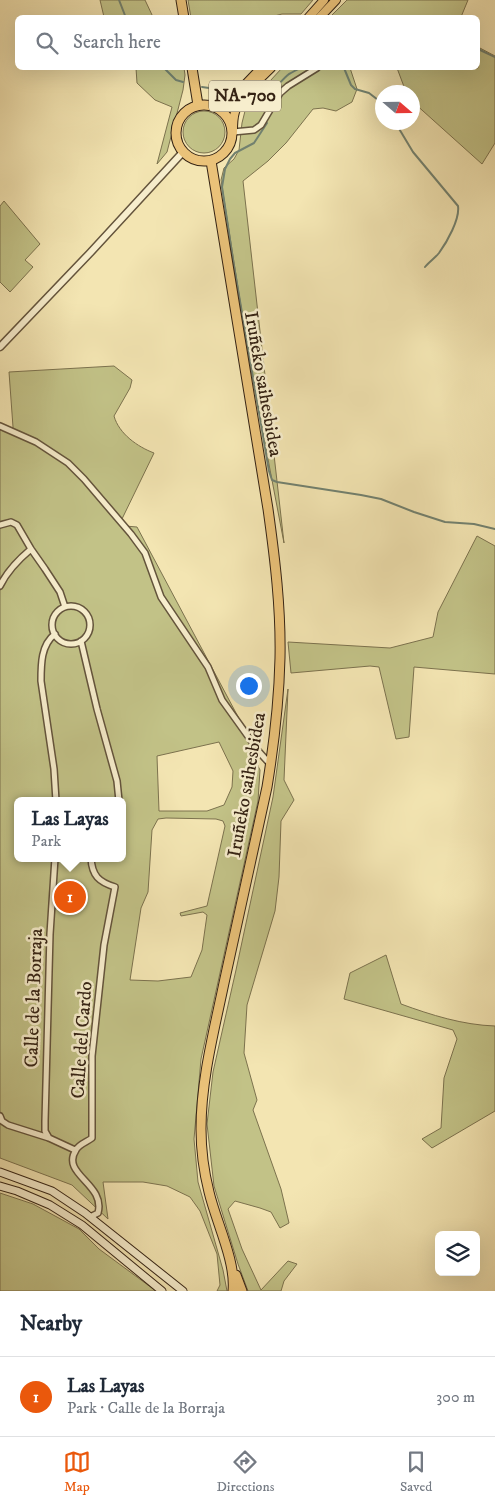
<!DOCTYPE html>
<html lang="en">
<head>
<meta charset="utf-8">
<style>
  :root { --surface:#fff; --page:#f6f6f7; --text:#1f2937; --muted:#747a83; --line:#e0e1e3; --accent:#ea580c }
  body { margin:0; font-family:"IM FELL DW Pica",serif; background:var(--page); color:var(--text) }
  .controls { position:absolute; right:15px; bottom:15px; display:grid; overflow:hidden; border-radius:8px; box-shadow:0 5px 20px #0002 }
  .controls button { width:45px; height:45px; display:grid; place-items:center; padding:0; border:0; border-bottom:1px solid var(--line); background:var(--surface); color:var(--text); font:25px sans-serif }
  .compass { position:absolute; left:375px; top:85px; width:45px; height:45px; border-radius:50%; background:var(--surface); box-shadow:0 5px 20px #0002; rotate:110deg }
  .you { position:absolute; left:248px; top:685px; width:18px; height:18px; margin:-12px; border:4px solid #fff; border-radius:50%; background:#1a73e8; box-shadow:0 0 0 8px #1a73e833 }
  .badge { display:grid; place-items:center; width:32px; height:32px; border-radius:50%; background:var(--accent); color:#fff; font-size:16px; font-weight:700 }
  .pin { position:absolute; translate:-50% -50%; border:2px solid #fff; box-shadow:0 1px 5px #0006 }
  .popup { position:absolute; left:14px; top:797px; width:112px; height:65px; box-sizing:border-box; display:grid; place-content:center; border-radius:8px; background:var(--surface); filter:drop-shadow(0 1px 4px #0005); font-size:16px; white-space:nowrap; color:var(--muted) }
  .popup b { font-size:19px; color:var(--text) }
  .popup::after { content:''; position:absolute; left:50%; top:100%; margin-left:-10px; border:10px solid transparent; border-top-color:var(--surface) }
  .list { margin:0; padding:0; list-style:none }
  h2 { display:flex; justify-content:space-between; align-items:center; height:65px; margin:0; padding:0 20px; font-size:21px }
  h2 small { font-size:16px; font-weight:400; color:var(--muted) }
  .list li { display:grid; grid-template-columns:32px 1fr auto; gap:15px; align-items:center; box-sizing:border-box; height:80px; padding:0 20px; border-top:1px solid var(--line) }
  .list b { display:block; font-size:19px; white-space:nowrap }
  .list p { margin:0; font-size:16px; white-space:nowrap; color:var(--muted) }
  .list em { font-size:16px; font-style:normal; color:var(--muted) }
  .icon { flex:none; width:28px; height:28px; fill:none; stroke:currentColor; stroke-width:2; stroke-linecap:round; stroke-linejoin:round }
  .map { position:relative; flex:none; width:495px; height:1291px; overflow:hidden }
  .search { position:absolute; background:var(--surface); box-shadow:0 5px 20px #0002; left:15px; right:15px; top:15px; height:55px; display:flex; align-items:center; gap:12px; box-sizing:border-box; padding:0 18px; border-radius:8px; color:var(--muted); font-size:19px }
  .sheet { height:145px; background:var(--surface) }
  nav { display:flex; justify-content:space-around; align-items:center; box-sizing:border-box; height:70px; border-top:1px solid var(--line); background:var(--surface); font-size:14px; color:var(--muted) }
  nav a { display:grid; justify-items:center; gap:2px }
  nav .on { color:var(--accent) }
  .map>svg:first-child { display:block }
</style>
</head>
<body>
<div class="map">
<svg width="495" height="1291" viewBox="0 0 495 1291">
  <rect width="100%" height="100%" fill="#f3e5b2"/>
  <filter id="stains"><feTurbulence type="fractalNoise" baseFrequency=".004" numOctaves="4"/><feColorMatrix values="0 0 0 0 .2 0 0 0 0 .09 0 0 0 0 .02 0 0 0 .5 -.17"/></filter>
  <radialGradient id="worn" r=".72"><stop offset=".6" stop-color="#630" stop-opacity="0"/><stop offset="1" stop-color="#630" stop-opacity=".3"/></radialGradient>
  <path fill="#c2c287" stroke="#7c724e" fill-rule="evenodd" d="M100,0H145L153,17H104Z
    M188,0H313L301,14H282L267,18H191Z
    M347,0H468L461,17H330Z
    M478,47L495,56V143L482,164L413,102L412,92H406L397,68H478Z
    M136,68H184L185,75L183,90L167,152L157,164L172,107L155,100L137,83Z
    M282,68H350L357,89L352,102L336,111L323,108L313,109L286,143L268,161L243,181L284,543L251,370L221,180L224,168L234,159L239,150L242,123L246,107Z
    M183 132a21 21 0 1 1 42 0a21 21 0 1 1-42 0Z
    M4,201L40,244L25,260L33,267L10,292L0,282V206Z
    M114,366L132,380L130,388L114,416C119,434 138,447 154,453L121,521L125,526L137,527L252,743L250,750L260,770L258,801L201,1059L194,1139L198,1182L223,1270L227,1291H217L220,1285L217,1254L200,1211L190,1197L167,1186L143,1182H103L108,1219L72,1185L0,1158V430L12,433L13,427L9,372ZM219,742L233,771L232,787L224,805L207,811H159L157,756ZM18,801H122V858H18ZM166,818L216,819L223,821L225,826L207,906L180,913L181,916L203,912L207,915L202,950L191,977L158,981L130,980L141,908L148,892L152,830L158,819Z
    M477,536L495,546V674L414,667L409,737L396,739L379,667L370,666L291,673L288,642L390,648L433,637L438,612Z
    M288,689L284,780L294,800L281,821L279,877L275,911L247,1005L244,1053L257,1100L253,1110L281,1189L289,1223L280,1228L271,1212L260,1208L235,1201L228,1209L242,1249L261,1290L288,1261L297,1264L284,1281L281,1291H248L238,1264L214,1186L207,1124L213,1072L236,970L273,797Z
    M386,955L401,1004C431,1015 463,1025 495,1026V1111L432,1148L422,1139L441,1128L444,1078L457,1039L453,1030L344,999L350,973Z
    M0,1193L33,1204L79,1229L99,1249L156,1291H0Z"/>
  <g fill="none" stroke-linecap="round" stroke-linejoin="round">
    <path stroke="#72816f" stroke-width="2" d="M119,0L126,18
      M478,49L495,57
      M164,68L176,80L183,82
      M344,68L351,85L355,89L369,93L382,103
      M202,87L216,89L231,90
      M252,98C266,102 279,82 289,74C293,72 296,70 300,68
      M257,100L258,104L266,109
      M395,122L413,152L458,206C460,219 447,242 439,253C435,258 429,262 425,267
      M267,123L254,143L235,153L230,159L225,169L222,187L234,266L269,471L272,480L277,482L361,495L381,499L414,512L445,522L474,524L495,529"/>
    <defs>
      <path id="minor" d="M233,132L254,130L261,125L280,93L288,86L317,68
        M0,426L36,442L68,463L84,479L131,534L145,553L161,597L208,667L222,700L260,753L270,764
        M0,525L11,522L17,525L31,549L45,569L60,592L65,607
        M0,586C7,571 18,560 31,549
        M52 625a19 19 0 1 1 38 0a19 19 0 1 1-38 0Z
        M55,634C41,645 41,664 41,681L54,769L56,801
        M81,641L97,709L117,781L119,801
        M0,1116L2,1121L8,1125L49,1138L75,1150
        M49,1138L45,1131V1121L50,934L55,858
        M90,1217L98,1213C106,1184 60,1174 76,1150C79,1144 87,1142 92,1138V1056L104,945L115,887C99,882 92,876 91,858"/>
      <path id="tertiary" d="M0,347L89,254L183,152"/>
      <path id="secondary" d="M0,1172L52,1191L85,1213L183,1291
        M0,1186L17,1191L50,1205L82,1225L162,1291"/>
      <path id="primary" d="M308,18L324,0
        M319,18L336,0
        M213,106C234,100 246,83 261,68
        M233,132C233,126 233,118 235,112C240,96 260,79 271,68"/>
      <path id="trunk" d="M181,0L184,18
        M192,68L198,105
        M176 133a28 28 0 1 1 56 0a28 28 0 1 1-56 0Z
        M211,161L268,509C275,559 281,608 280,658C279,701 274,744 267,787C253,853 238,918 224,983C214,1031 201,1080 201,1129C201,1150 204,1172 209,1192C216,1222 236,1261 233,1291
        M236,1275L242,1291"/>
    </defs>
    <use href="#minor" stroke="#64543c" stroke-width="8"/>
    <use href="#tertiary" stroke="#64543c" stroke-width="9"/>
    <use href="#secondary" stroke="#352314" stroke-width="9"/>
    <use href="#primary" stroke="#352314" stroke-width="10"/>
    <use href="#trunk" stroke="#352314" stroke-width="11"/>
    <use href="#minor" stroke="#f7eecd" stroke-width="5"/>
    <use href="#tertiary" stroke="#f7eecd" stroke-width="6"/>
    <use href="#secondary" stroke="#f7eecd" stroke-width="7"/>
    <use href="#primary" stroke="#eac279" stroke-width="8"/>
    <use href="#trunk" stroke="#eac279" stroke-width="9"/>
  </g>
  <g text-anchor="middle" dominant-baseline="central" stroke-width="5" stroke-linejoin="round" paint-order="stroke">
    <rect fill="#f7eecd" stroke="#6f604c" stroke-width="1" x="209" y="80.5" width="72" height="31" rx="4"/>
    <g font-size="18" font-weight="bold" fill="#352314">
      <text x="245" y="96">NA-700</text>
    </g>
    <g font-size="19" fill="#352314" stroke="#f7eecd">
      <text transform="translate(263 384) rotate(80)">Iruñeko saihesbidea</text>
      <text transform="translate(247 785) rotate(-80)">Iruñeko saihesbidea</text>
      <text transform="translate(34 998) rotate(-88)">Calle de la Borraja</text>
      <text transform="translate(82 1040) rotate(-86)">Calle del Cardo</text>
    </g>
  </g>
  <rect width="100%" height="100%" filter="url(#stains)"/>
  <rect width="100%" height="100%" fill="url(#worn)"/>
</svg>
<div class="controls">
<button><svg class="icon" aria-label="layers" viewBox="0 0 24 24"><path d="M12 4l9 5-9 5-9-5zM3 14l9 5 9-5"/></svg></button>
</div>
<svg class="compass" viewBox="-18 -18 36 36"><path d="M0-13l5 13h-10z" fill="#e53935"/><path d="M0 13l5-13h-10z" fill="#747a83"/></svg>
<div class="you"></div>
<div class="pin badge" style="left:70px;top:897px">1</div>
<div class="popup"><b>Las Layas</b>Park</div>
<div class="search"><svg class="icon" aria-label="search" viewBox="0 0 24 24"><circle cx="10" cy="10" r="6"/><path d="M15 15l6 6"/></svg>Search here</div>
</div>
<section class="sheet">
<h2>Nearby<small></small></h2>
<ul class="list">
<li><span class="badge">1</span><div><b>Las Layas</b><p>Park · Calle de la Borraja</p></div><em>300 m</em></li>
</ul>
</section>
<nav>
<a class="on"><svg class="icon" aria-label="map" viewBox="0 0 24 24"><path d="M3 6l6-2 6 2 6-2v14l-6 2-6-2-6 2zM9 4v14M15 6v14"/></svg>Map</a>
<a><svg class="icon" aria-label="directions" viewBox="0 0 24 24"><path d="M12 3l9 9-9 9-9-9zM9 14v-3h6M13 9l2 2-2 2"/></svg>Directions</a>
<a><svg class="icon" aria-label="saved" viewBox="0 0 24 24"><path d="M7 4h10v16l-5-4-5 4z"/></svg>Saved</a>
</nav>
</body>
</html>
